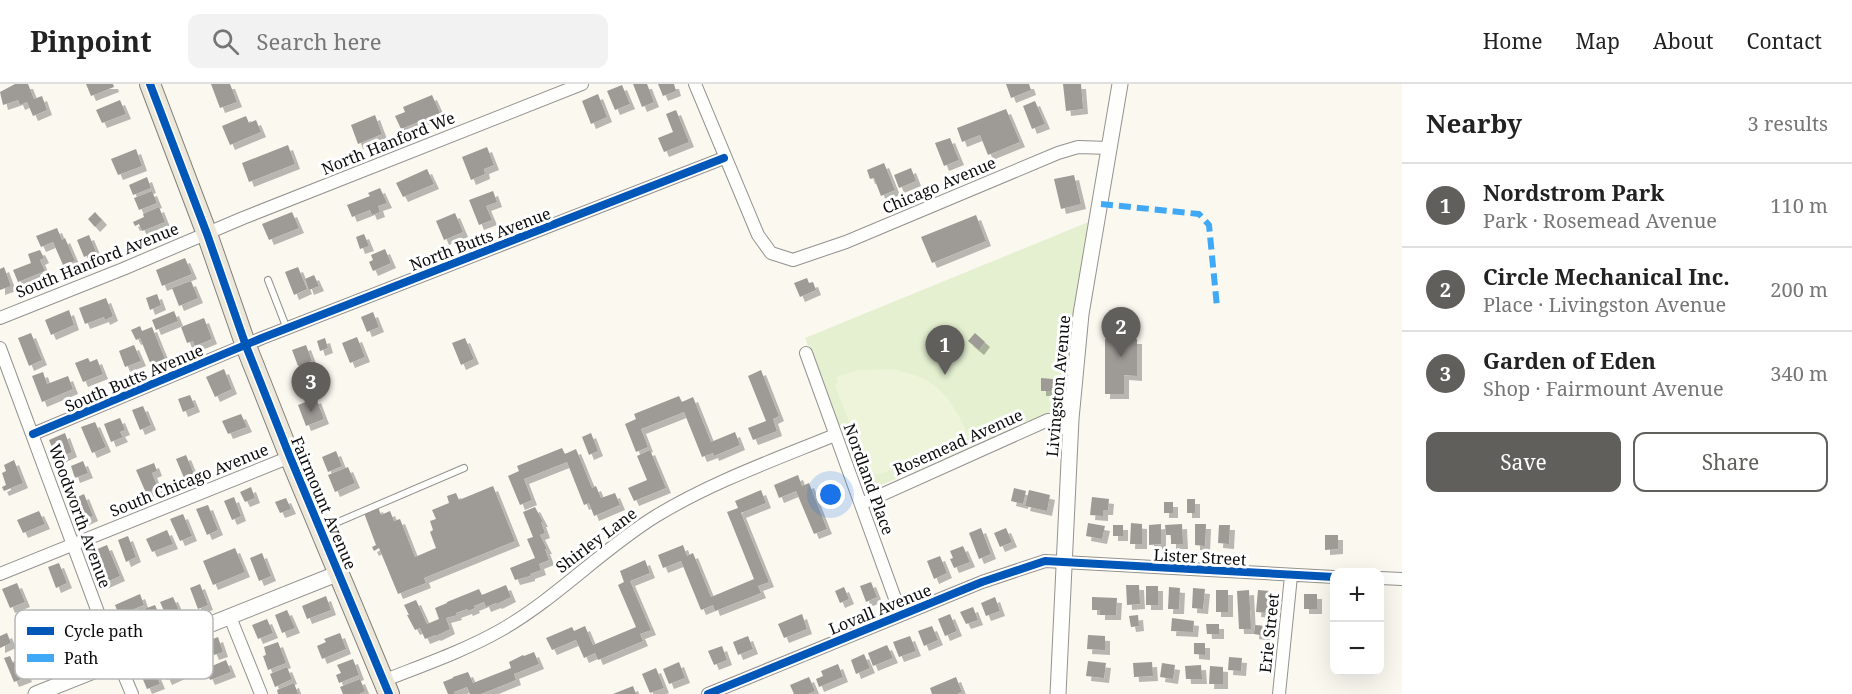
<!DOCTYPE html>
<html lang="en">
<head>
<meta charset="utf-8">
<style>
  :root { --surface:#fff; --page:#f2f2f2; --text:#222; --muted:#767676; --line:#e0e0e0; --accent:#605f5c }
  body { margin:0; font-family:"Noto Serif",serif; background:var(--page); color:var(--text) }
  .controls { position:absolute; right:18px; bottom:18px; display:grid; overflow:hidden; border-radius:12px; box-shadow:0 6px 24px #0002 }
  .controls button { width:54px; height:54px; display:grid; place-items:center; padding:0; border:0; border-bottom:2px solid var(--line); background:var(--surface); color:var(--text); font:30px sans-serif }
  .you { position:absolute; left:831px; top:411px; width:21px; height:21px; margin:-15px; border:4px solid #fff; border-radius:50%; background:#1a73e8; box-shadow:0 0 0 9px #1a73e833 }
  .badge { display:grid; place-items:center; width:39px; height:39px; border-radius:50%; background:var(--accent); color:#fff; font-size:20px; font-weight:700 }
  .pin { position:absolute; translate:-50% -50px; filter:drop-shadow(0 2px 3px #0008) }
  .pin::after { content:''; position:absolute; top:32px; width:21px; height:18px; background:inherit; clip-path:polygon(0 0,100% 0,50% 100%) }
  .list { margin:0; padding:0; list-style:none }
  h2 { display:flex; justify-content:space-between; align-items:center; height:78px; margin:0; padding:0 24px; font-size:26px }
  h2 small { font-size:20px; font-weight:400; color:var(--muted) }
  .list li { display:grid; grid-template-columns:39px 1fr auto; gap:18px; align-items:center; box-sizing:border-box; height:84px; padding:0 24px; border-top:2px solid var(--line) }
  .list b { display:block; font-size:22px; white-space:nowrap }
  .list p { margin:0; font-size:20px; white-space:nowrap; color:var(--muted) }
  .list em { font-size:20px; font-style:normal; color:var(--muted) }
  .actions { display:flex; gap:12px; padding:18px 24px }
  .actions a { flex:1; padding:14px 0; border:2px solid var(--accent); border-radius:12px; text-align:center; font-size:21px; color:var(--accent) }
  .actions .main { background:var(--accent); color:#fff }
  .icon { flex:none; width:33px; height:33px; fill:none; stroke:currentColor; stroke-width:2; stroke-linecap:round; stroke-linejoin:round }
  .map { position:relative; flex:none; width:1402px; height:610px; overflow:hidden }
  header { display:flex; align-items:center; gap:36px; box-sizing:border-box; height:84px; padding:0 30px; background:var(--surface); border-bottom:2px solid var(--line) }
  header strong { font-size:28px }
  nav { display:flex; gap:33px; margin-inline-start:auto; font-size:21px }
  .search { width:420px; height:54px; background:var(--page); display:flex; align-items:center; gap:15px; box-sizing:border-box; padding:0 21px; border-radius:12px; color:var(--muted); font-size:22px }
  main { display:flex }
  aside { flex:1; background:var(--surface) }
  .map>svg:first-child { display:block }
</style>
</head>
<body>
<header>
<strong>Pinpoint</strong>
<div class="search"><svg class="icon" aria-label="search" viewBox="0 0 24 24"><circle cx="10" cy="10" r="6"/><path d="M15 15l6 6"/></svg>Search here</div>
<nav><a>Home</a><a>Map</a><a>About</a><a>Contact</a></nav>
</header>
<main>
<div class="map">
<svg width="1402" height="610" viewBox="0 0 1402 610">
  <defs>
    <filter id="shadow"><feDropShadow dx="5" dy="5" stdDeviation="0" flood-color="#0004"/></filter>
  </defs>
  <rect width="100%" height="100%" fill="#fbf8f0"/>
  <path fill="#e4f0d0" d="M1091,137L1066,329L1035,337L874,404L863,401L805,254Z"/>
  <path fill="#edf4d9" d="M894,285C903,288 913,290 922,294C945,304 960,331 969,353L878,391L870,389L834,300L838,299L836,293L858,286Z"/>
  <path fill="#9e9a96" filter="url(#shadow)" d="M15,0H28L34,15L42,12L47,26L33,32L27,18L20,21L18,16L3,21L0,8Z
    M86,0H113L114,3L91,12Z
    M211,0H230L237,18L220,24Z
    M633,0H647L654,18L642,23Z
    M658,0H674L676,7L663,12Z
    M1006,0H1029L1031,6L1011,14Z
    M1063,0H1081L1083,25L1066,27Z
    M622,1L630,20L615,26L607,7Z
    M598,10L607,33L591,40L582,17Z
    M432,11L440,29L401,45L395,32L405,28L403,23Z
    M120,16L126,30L102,39L96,26Z
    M1035,17L1045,40L1032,45L1023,22Z
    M1006,25L1020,58L988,71L980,51L962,58L957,44Z
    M676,26L689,58L664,68L658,54L673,48L666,30Z
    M375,31L382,50L358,60L351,41Z
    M246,32L249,39L256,36L261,48L230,61L222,42Z
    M950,54L959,76L944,82L935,59Z
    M288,61L295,80L249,98L242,79Z
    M487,63L494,81L484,85L485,90L471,96L462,73Z
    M136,65L142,82L118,91L111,75Z
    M884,79L895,106L881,112L874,94L870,95L867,86Z
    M911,84L916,97L899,104L894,91Z
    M427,85L434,100L403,113L396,99Z
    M1074,91L1081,120L1061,125L1054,95Z
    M147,93L151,104L133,111L129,101Z
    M380,104L387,119L378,122L380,128L372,131L370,126L352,133L347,121L370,112L368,109Z
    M152,107L157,119L139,126L134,114Z
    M493,107L497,118L486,122L492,136L479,141L469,116Z
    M159,123L165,138L142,147L139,140L135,142L133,138L144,133L143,130Z
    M95,128L102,136L95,143L88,135Z
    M292,128L299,144L269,156L262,140Z
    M455,129L463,148L444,156L436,137Z
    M976,131L986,157L932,179L921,153Z
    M57,144L62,156L65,154L75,177L63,181L53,158L41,163L36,152Z
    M364,150L369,162L360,165L356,153Z
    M89,151L96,168L84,173L77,156Z
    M385,165L391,179L373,187L369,178L373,176L371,171Z
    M40,166L44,174L40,176L45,187L18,198L13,186L31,179L28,170Z
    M185,174L192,190L162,202L156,186Z
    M4,183L11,202L0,206V185Z
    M298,183L307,205L294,211L285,188Z
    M314,191L319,202L309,206L305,195Z
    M807,194L809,199L813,198L816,206L800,213L794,199Z
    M191,197L198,214L179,222L172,204Z
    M157,210L161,221L150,226L146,214Z
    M106,214L113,232L105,236L104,233L85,240L79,224Z
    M69,226L74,241L51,251L45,236Z
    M174,227L178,237L156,246L152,236Z
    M373,228L379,243L367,248L361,233Z
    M204,234L212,255L195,262L193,257L187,259L181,243Z
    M140,242L142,247L152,243L165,275L151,281L140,254L136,256L131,246Z
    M31,249L42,276L29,282L18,254Z
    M975,249L985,258L979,266L968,257Z
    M357,253L365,273L350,279L342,259Z
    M325,254L328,264L320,267L317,257Z
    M465,254L474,275L461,281L452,259Z
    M1105,255H1137V292L1124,291V310H1105Z
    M134,261L141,277L125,283L119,267Z
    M306,261L312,277L298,282L292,266Z
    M88,274L90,278L97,275L103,290L83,298L75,279Z
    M224,285L232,305L215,313L206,293Z
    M761,286L779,332L773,335L777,347L753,356L748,344L766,337L748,292Z
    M43,288L47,300L68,292L73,305L42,318L32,292Z
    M1041,294L1053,295V307H1041Z
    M190,311L195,323L183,328L178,315Z
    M679,312L682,318L693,313L711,358L735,348L740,361L714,372L713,369L702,373L684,328L641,345L648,363L636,368L625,340L636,335L634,330Z
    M316,314L324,335L306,342L298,321Z
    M143,322L151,341L140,346L132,326Z
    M241,330L247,343L228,350L222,337Z
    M120,334L125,346L120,348L123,353L111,358L104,340Z
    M95,338L106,363L92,369L81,343Z
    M65,349L72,368L57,375L49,356Z
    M591,349L598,367L589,371L582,353Z
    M562,364L565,370L576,365L592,404L596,402L601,414L615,409L620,421L594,432L589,419L584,421L567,378L524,395L532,416L520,421L508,392L519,387L517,382Z
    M650,366L666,404L634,417L628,404L647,396L637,372Z
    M336,367L342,382L328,388L322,373Z
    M186,371L194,390L184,394L176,375Z
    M14,376L23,399L4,407L2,403L6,401L2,389L6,387L4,381Z
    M83,377L88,389L75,394L71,382Z
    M154,379L157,387L152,389L158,404L146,409L136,386Z
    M348,383L355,399L335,408L328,391Z
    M798,391L802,402L809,399L827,445L814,450L796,407L779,414L774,401Z
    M493,402L515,457L424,494L426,499L398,510L379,464L374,467L372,463L376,461L364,429L378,423L381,431L390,427L394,437L400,435L415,473L436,464L430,448L433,446L430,437L436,435L432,426L449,419L447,412L456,409L459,416Z
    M251,403L255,414L245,418L240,408Z
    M1014,404L1026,407L1023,420L1011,417Z
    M761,406L766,419L741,429L769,498L758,502L761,509L715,527L713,521L701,526L681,477L663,484L658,471L683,461L687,472L693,469L711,513L754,495L727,428L738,424L735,417Z
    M1029,406L1050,411L1047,427L1025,422Z
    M84,410L93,432L80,438L71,416Z
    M234,413L241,432L232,436L224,417Z
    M1092,413L1109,415L1108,426H1103V432L1090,431Z
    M286,414L291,425L280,429L275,418Z
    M1187,415H1195V429H1187Z
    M1164,418H1173V429H1164Z
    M208,421L218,446L207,451L196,425Z
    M535,423L543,438H541L545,449L540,451L547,465H545L549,476L539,480L541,486L530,490V492L515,496L510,484L535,474L527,455L533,453L523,428Z
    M39,427L45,440L23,449L17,436Z
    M183,430L192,452L180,457L170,435Z
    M1088,439L1105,442L1102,455L1086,452Z
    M1131,439L1142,440V460H1130Z
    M1161,440V460L1149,461V441Z
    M1182,440L1183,460H1171V451H1166L1165,441Z
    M1195,440H1206L1205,462L1195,461Z
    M1113,441H1123V452H1113Z
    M1219,441H1230L1229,460L1218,459Z
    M981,444L991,470L979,475L969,449Z
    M1006,444L1012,458L1000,463L994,449Z
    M167,446L173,460L152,468L146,455Z
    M1325,451H1338V465L1325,466Z
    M128,452L136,473L126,478L118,456Z
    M107,461L120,492L102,500L98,491L104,489L101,480L96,482L90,468Z
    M963,462L970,478L954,484L950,475L953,474L950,467Z
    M235,464L245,488L213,501L203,477Z
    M262,469L271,492L259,497L250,474Z
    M940,472L947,489L934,495L927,477Z
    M645,476L650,489L630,497L651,546L640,550L643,557L598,576L595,569L584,574L576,556L552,566L546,554L572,543L574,547L585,542L593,561L636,543L618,501L624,498L620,487Z
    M59,479L67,499L56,504L48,483Z
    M871,498L877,513L866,518L860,502Z
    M17,499L25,518L10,524L2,505Z
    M200,500L208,521L198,525L190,504Z
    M506,501L511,513L497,520L496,519L486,523L484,518L474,522L475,524L468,527L467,525L456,529L457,531L446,534L450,545L436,552L435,551L425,555L420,544L415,546L407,531H409L404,521L416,516L427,540L439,535L435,524L447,519V518L479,505L482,511Z
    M1126,501H1139L1140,520L1127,521Z
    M1146,502H1158V521H1146Z
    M844,503L849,515L840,519L835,507Z
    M1169,503L1180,504L1179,525H1168Z
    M1193,504L1205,505L1203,525L1192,524Z
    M1216,506H1228V528H1216Z
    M1249,506L1251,545H1239L1237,507Z
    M1258,506L1270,507L1268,529L1256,528Z
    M140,510L144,521L119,531L115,521Z
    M1304,510H1317V525H1304Z
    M326,512L331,526L307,535L302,522Z
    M173,513L182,533L169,538L160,518Z
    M995,513L1000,527L986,532L981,519Z
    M1092,513L1117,514L1116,531H1100V526H1092Z
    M155,521L163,540L152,545L144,525Z
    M973,523L978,536L966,540L960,528Z
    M287,526L295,544L282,549L275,531Z
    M802,530L807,545L784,554L778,540Z
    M950,530L957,547L945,552L938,535Z
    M1138,531L1139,542L1131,543L1129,532Z
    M1172,534L1194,537L1193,548L1171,547Z
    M267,535L273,549L258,555L252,541Z
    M1206,540H1219V550H1207Z
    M1255,541L1267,542L1266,552L1254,550Z
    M932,542L938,556L924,562L918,547Z
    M7,549L11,559L0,564V552Z
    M340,549L346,565L322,575L317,562L326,558L324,555Z
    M1088,551L1105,552V566L1087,565Z
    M748,552L753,565L738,571L733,558Z
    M910,552L916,567L899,573L893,558Z
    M218,553L223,568L214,571L208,557Z
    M278,558L286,579L268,586L263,572L266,571L264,563Z
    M1194,559H1205V571L1194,570Z
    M887,561L893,574L873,582L868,569Z
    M722,562L727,576L714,581L708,567Z
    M534,568L539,580L514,590L516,596L481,610H470L467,603L454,608L455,610H448L443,598L453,594V593L468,588L473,599L511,584L509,578L523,571L524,572Z
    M172,570L180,590L167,596L158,576Z
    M864,570L870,584L856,590L851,576Z
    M10,572L13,579L20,576L27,593L14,598L4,574Z
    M1229,573L1242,574L1241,587L1228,586Z
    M353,575L359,591L339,599L336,591L341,589L337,581Z
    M226,576L231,588L210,596L205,585Z
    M1088,577L1106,579L1104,594L1086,592Z
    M679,578L685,594L669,600L663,585Z
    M1152,578L1153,592L1134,593L1133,579Z
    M1162,579L1175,581L1173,595L1160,593Z
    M838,580L843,593L819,603L816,595L823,592L821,587Z
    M152,581L160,600L147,605L139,586Z
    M1201,581L1202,595H1186L1185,582Z
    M1210,582L1223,583V600H1209Z
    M287,583L292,595L275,603L270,590Z
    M656,584L664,604L650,609L642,590Z
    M809,593L815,607L808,610H794L790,601Z
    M956,593L962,608L957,610H932L930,604Z
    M360,595L365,607L359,610H343L340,603Z
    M294,599L298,610H278L277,606Z
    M633,602L636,610H613Z"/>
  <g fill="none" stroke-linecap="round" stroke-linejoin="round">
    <defs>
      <path id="service" d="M268,196L287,245
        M324,444L464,384"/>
      <path id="minor" d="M695,0L758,151L771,169L793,176L846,158L1058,69L1078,63L1110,64
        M0,234L123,185L243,134L582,0
        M0,264L99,531L132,610
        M806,269L901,531
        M33,350L262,254L724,74
        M861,420L1048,336L1071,335
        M0,490L290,373
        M1380,494L1402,495
        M230,533L261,610
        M383,597C423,581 464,567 501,546C557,514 601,466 656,432C712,398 774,376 835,351
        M708,610L982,498L1045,477L1334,493
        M1279,610L1291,492"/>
      <path id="tertiary" d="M36,610L339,489
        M1058,610L1071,335L1081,230L1120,0"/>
      <path id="primary" d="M150,0L207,150L246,262L290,373L389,610"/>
    </defs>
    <use href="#service" stroke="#94928f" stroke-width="8"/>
    <use href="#minor" stroke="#94928f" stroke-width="14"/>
    <use href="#tertiary" stroke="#94928f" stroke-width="17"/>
    <use href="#primary" stroke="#81807c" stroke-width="22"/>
    <use href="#service" stroke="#fefefd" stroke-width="6"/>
    <use href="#minor" stroke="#fefefd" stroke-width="12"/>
    <use href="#tertiary" stroke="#fefefd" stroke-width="15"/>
    <use href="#primary" stroke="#ece7d8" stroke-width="20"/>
    <path stroke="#3fa9f5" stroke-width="6" stroke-dasharray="12 6" stroke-linecap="butt" d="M1101,120L1199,130L1209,141L1217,223"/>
    <defs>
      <path id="cycleway" d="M150,0L207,150L246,262L290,373L389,610
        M33,350L262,254L724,74
        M708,610L982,498L1045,477L1334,493"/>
    </defs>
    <use href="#cycleway" stroke="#fff" stroke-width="11"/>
    <use href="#cycleway" stroke="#0057b8" stroke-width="8"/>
  </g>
  <g text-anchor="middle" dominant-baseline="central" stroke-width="6" stroke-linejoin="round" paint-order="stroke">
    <g font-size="16" fill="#0c0c0c" stroke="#fff">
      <text transform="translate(388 59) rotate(-22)">North Hanford We</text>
      <text transform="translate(939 101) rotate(-23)">Chicago Avenue</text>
      <text transform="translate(480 155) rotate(-21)">North Butts Avenue</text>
      <text transform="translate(97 176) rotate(-22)">South Hanford Avenue</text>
      <text transform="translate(134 294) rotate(-23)">South Butts Avenue</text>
      <text transform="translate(1058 302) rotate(-85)">Livingston Avenue</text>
      <text transform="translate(958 358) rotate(-24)">Rosemead Avenue</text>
      <text transform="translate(869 395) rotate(70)">Nordland Place</text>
      <text transform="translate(189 396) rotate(-22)">South Chicago Avenue</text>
      <text transform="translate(324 419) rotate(67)">Fairmount Avenue</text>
      <text transform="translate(80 432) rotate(70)">Woodworth Avenue</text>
      <text transform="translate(596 456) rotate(-37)">Shirley Lane</text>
      <text transform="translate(1200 473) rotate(3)">Lister Street</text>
      <text transform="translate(880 525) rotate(-22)">Lovall Avenue</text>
      <text transform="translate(1269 549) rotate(-84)">Erie Street</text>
    </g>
  </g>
  <rect x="15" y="526" width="198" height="69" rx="9" fill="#fff" stroke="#b6b6b6" stroke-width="1.5"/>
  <rect x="27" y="543" width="27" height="8" fill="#0057b8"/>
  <rect x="27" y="570" width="27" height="8" fill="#3fa9f5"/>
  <g font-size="16" fill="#0c0c0c">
    <text x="64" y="553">Cycle path</text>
    <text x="64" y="580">Path</text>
  </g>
</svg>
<div class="controls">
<button>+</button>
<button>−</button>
</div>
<div class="you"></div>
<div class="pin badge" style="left:945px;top:291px">1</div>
<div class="pin badge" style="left:1121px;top:273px">2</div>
<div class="pin badge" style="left:311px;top:328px">3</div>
</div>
<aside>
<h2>Nearby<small>3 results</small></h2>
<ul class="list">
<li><span class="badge">1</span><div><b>Nordstrom Park</b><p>Park · Rosemead Avenue</p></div><em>110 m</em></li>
<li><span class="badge">2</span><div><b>Circle Mechanical Inc.</b><p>Place · Livingston Avenue</p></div><em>200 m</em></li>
<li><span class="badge">3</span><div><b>Garden of Eden</b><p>Shop · Fairmount Avenue</p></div><em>340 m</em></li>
</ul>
<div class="actions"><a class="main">Save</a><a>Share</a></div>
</aside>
</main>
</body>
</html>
